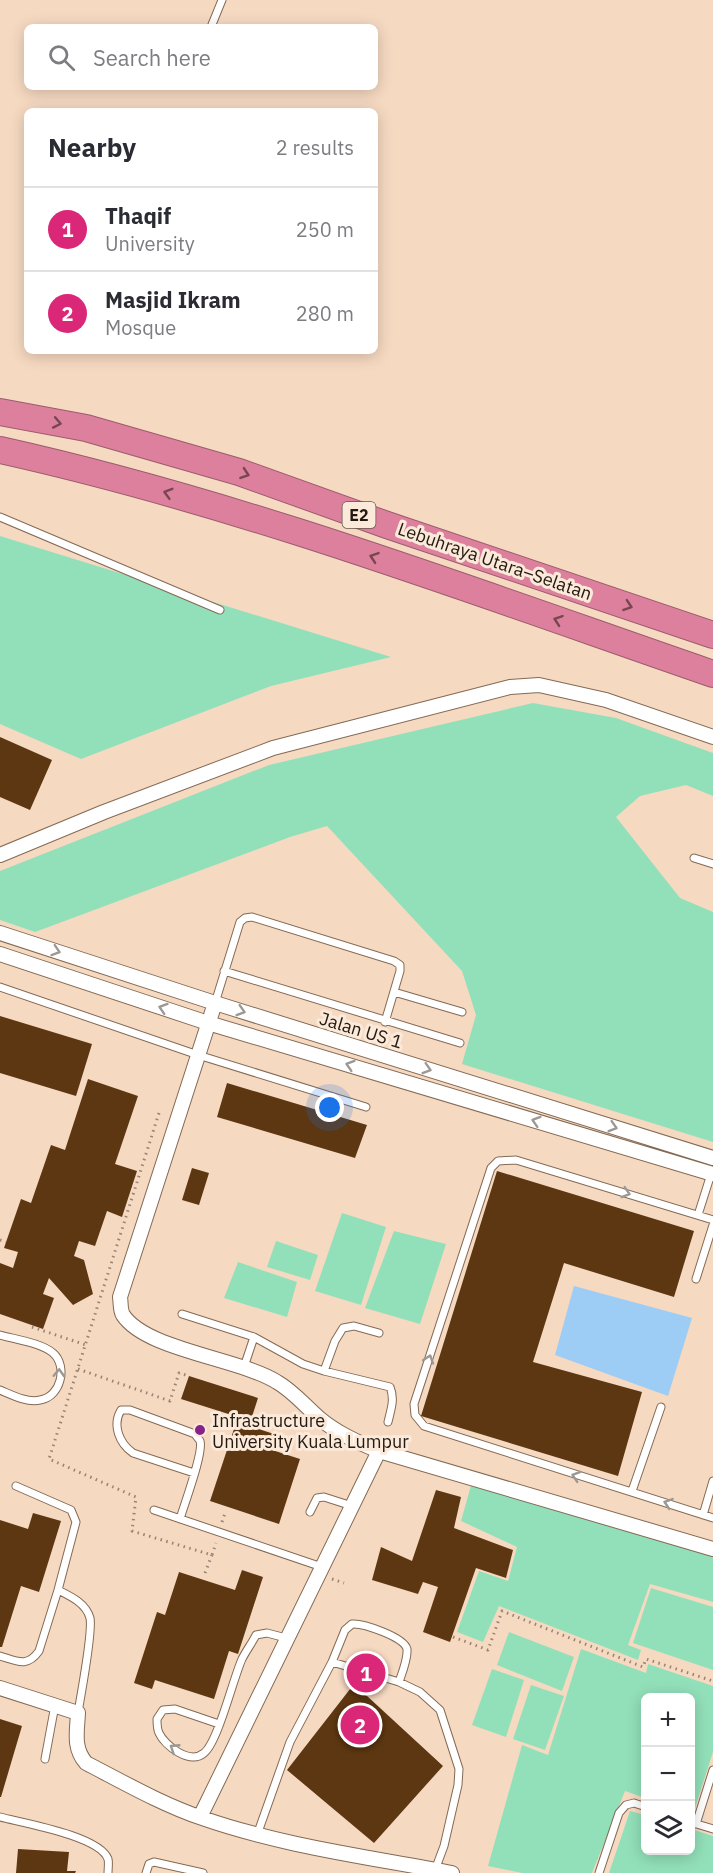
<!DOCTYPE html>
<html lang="en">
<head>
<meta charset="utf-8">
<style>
  :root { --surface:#fff; --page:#f7f7f7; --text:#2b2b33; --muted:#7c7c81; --line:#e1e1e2; --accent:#db2777 }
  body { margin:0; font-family:"IBM Plex Sans",sans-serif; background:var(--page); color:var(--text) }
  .controls { position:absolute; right:18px; bottom:18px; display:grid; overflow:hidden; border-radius:9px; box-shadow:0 3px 15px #0003 }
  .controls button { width:54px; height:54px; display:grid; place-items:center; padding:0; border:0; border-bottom:2px solid var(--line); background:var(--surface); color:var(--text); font:30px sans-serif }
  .you { position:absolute; left:330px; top:1108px; width:21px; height:21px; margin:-15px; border:4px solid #fff; border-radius:50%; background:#1a73e8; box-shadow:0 0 0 9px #1a73e833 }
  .badge { display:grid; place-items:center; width:39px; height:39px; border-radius:50%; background:var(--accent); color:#fff; font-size:20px; font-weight:700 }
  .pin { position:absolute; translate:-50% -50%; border:3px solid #fff; box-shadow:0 2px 6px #0006 }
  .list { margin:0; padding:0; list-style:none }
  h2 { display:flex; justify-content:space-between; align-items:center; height:78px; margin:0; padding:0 24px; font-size:26px }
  h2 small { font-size:20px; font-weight:400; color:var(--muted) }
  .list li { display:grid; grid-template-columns:39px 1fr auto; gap:18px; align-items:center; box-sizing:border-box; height:84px; padding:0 24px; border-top:2px solid var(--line) }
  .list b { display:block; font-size:22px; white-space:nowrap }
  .list p { margin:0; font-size:20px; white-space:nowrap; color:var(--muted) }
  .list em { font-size:20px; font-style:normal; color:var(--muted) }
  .icon { flex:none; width:33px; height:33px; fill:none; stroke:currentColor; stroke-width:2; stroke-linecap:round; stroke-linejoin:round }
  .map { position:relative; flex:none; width:713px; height:1873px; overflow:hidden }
  .search { position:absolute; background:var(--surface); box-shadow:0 3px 15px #0003; left:24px; top:24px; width:354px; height:66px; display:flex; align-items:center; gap:15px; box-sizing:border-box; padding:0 21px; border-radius:9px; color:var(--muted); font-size:22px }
  .panel { position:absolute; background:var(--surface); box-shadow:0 3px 15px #0003; left:24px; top:108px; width:354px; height:246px; border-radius:9px }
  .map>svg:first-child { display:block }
</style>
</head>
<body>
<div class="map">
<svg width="713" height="1873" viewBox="0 0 713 1873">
  <rect width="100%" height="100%" fill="#f6d9c1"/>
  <path fill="#92e0ba" d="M0,536L391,657L271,686L81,759L0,724Z
    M533,703L616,718L713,753V796L686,785L640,796L616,817L680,898L713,912V1142L462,1064L476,1015L462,971L327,826L290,837L35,932L0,920V871L269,765Z
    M342,1213L386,1227L361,1305L315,1291Z
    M394,1231L446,1244L420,1324L365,1308Z
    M276,1241L318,1255L310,1280L267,1267Z
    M238,1262L297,1282L287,1317L224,1298Z
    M472,1482L713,1554V1602L650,1584L628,1645L641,1650L638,1660L499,1606L483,1642L457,1632L479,1571L508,1581L517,1547L461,1521Z
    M651,1588L713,1607V1670L633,1643Z
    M509,1632L574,1657L562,1691L497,1665Z
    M581,1649L646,1673L648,1664L713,1686V1752L693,1814L690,1813V1698H646L645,1798L625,1791L592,1873H522L488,1866L522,1745L548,1755Z
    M492,1669L524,1680L506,1737L472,1725Z
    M531,1685L564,1696L545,1750L513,1739Z
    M630,1811L645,1815L646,1850H690L691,1829L713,1836V1873H609Z"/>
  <path fill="#9dcdf4" d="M574,1286L692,1318L668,1396L555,1355Z"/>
  <path fill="#5d3711" d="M0,737L52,760L30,810L0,797Z
    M0,1016L92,1044L76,1096L0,1073Z
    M88,1079L138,1096L115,1164L137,1171L122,1217L107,1211L95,1246L79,1241L74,1256L84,1260L93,1294L73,1305L49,1278L43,1294L54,1298L43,1329L0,1314V1263L13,1268L18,1252L4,1248L21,1199L31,1203L51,1145L65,1150Z
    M227,1083L367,1125L355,1158L217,1117Z
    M192,1168L209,1173L199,1205L182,1200Z
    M497,1171L694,1231L674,1297L564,1263L533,1362L642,1392L618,1476L421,1416Z
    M189,1376L258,1398L249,1426L274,1434L269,1449L300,1459L279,1524L210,1501L238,1417L181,1399Z
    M436,1490L461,1497L454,1528L513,1550L506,1578L476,1568L450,1642L423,1632L438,1587L423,1582L418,1594L372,1580L381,1547L412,1561Z
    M33,1513L61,1521L39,1592L21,1586L2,1647H0V1520L28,1529Z
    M242,1570L263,1577L238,1654L229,1651L214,1699L155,1680L152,1689L134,1683L157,1612L165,1615L179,1572L235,1590Z
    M354,1684L443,1766L374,1843L287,1770Z
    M0,1719L22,1726L1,1797H0Z
    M18,1849L69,1852L67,1871H76L75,1873H16Z"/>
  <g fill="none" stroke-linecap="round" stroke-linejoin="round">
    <defs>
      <path id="service" d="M211,27L222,0
        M0,517L220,610
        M694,858L713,864
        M224,971L460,1043
        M0,987L198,1055L366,1107
        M394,992L462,1012
        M215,1003L240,922L245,918L252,917L394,961L400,965V971L385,1022
        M698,1215L711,1174
        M713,1220L516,1160L498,1161L491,1168L414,1404L415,1415L424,1426L713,1518
        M696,1279L713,1225
        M182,1314L254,1337L244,1367
        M379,1333L354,1326L343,1328L335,1341L324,1371L390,1387C395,1399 391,1409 388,1422
        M0,1335C14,1339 42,1343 53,1353C68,1366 61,1397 40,1400C27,1403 12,1395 0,1390
        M254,1337L303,1364L324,1371
        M632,1491L661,1407
        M154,1510L322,1567
        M310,1512L317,1498L324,1497L352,1506
        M703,1515L713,1481
        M180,1519C184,1505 204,1452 200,1441C199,1439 196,1436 195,1434L130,1410H121C112,1425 119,1443 133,1453L194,1473
        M58,1590C70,1596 86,1603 90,1618C93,1633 81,1693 78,1713
        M0,1656C17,1661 27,1668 39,1651L58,1590L76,1522L71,1510L16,1486
        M332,1662L399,1682L420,1692L440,1710L459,1769L458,1785L444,1846L435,1870
        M219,1724L175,1709L163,1710L157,1719C157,1724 157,1729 159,1733C165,1746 190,1765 204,1753C218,1742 233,1679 242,1659C246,1651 252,1643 256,1635L267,1633L286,1638
        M45,1759L55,1705
        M0,1817C23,1823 100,1836 108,1859C109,1863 108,1869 108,1873
        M690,1822L713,1829
        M696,1824L713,1770
        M257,1835L290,1742L332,1662L345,1630L352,1624C363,1623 404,1637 407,1649C408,1659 402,1673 399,1682
        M146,1873L149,1864L154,1862L203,1873
        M599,1873L619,1813L626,1805L634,1803L646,1807"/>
      <path id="minor" d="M0,855L104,812L273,748L510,687L539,685L606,700L713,737
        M0,933L215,1003L713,1158
        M0,954L208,1023L713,1174
        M215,1003L120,1297C121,1303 120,1310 123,1315C146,1350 238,1358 277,1382C293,1391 305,1406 319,1418C337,1433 357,1442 379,1451L713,1549
        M0,1688L78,1713C77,1732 73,1748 86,1763C123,1782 161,1804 202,1818C282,1846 369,1857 452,1873
        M200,1817L379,1451"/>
      <path id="motorway" d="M0,412L86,428L239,472L387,525L713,635
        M0,450C243,504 478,593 713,674"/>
    </defs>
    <use href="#service" stroke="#846a54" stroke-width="9"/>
    <use href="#minor" stroke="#846a54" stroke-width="16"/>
    <use href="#motorway" stroke="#9b5c6c" stroke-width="28"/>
    <path stroke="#998473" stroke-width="3" stroke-dasharray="1.5 4.5" stroke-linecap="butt" d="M159,1113L49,1459L136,1497L132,1531L212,1555L216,1543
      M0,1240L6,1242
      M32,1327L86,1345
      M78,1369L170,1401L179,1373L189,1376
      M222,1522L225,1513
      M205,1573L212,1555
      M332,1579L344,1583
      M453,1637L488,1650L502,1611L643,1667L646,1659L713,1681"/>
    <use href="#service" stroke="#fff" stroke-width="7"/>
    <use href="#minor" stroke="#fff" stroke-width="14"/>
    <use href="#motorway" stroke="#dc809d" stroke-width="26"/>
  </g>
  <defs><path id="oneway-chevron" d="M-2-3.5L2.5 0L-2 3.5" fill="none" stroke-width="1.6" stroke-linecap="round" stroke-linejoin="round" transform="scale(1.5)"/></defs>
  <g stroke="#76474f">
    <use href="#oneway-chevron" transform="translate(57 423) rotate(11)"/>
    <use href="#oneway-chevron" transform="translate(245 474) rotate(19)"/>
    <use href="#oneway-chevron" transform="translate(168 493) rotate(-164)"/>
    <use href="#oneway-chevron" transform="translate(374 557) rotate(-161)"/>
    <use href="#oneway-chevron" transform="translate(628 606) rotate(19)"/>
    <use href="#oneway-chevron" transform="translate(558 620) rotate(-161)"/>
  </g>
  <g stroke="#9c9893">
    <use href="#oneway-chevron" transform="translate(56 951) rotate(18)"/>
    <use href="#oneway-chevron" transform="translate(163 1008) rotate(-162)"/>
    <use href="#oneway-chevron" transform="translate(241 1011) rotate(17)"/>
    <use href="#oneway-chevron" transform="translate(350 1065) rotate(-163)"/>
    <use href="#oneway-chevron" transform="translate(427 1069) rotate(17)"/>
    <use href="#oneway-chevron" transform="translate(536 1121) rotate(-163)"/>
    <use href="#oneway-chevron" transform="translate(613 1127) rotate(17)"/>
    <use href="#oneway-chevron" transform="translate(626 1193) rotate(17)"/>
    <use href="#oneway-chevron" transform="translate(429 1359) rotate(-72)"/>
    <use href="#oneway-chevron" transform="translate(59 1373) rotate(-88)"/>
    <use href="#oneway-chevron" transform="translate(576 1476) rotate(-162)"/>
    <use href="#oneway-chevron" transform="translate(668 1503) rotate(-161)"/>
    <use href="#oneway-chevron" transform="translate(174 1748) rotate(-147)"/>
  </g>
  <circle fill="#872289" stroke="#fbe9da" stroke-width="2" cx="200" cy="1430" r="6"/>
  <g text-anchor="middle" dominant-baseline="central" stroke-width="6" stroke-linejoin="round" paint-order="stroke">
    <rect fill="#fbe9da" stroke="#64574d" stroke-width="1.5" x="342.5" y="502" width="33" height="26" rx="4.5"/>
    <g font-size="16" font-weight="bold" fill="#231910">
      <text x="359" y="515">E2</text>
    </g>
    <g font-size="18" fill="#231910" stroke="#fbe9da">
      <text transform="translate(495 561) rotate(19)">Lebuhraya Utara–Selatan</text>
      <text transform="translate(361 1030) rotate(17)">Jalan US 1</text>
    </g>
    <g font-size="18" fill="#231910" stroke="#fbe9da" text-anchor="start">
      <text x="212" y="1420">Infrastructure<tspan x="212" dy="21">University Kuala Lumpur</tspan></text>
    </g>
  </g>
</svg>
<div class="controls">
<button>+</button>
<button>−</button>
<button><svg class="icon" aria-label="layers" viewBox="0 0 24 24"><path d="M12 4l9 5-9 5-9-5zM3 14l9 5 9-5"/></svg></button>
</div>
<div class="you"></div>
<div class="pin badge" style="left:366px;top:1673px">1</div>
<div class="pin badge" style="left:360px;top:1725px">2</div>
<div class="search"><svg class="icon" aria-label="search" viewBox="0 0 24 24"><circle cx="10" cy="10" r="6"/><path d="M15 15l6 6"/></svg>Search here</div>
<section class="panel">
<h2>Nearby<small>2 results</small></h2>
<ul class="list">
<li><span class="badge">1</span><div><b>Thaqif</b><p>University</p></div><em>250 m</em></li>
<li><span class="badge">2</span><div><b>Masjid Ikram</b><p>Mosque</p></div><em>280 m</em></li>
</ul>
</section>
</div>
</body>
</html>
